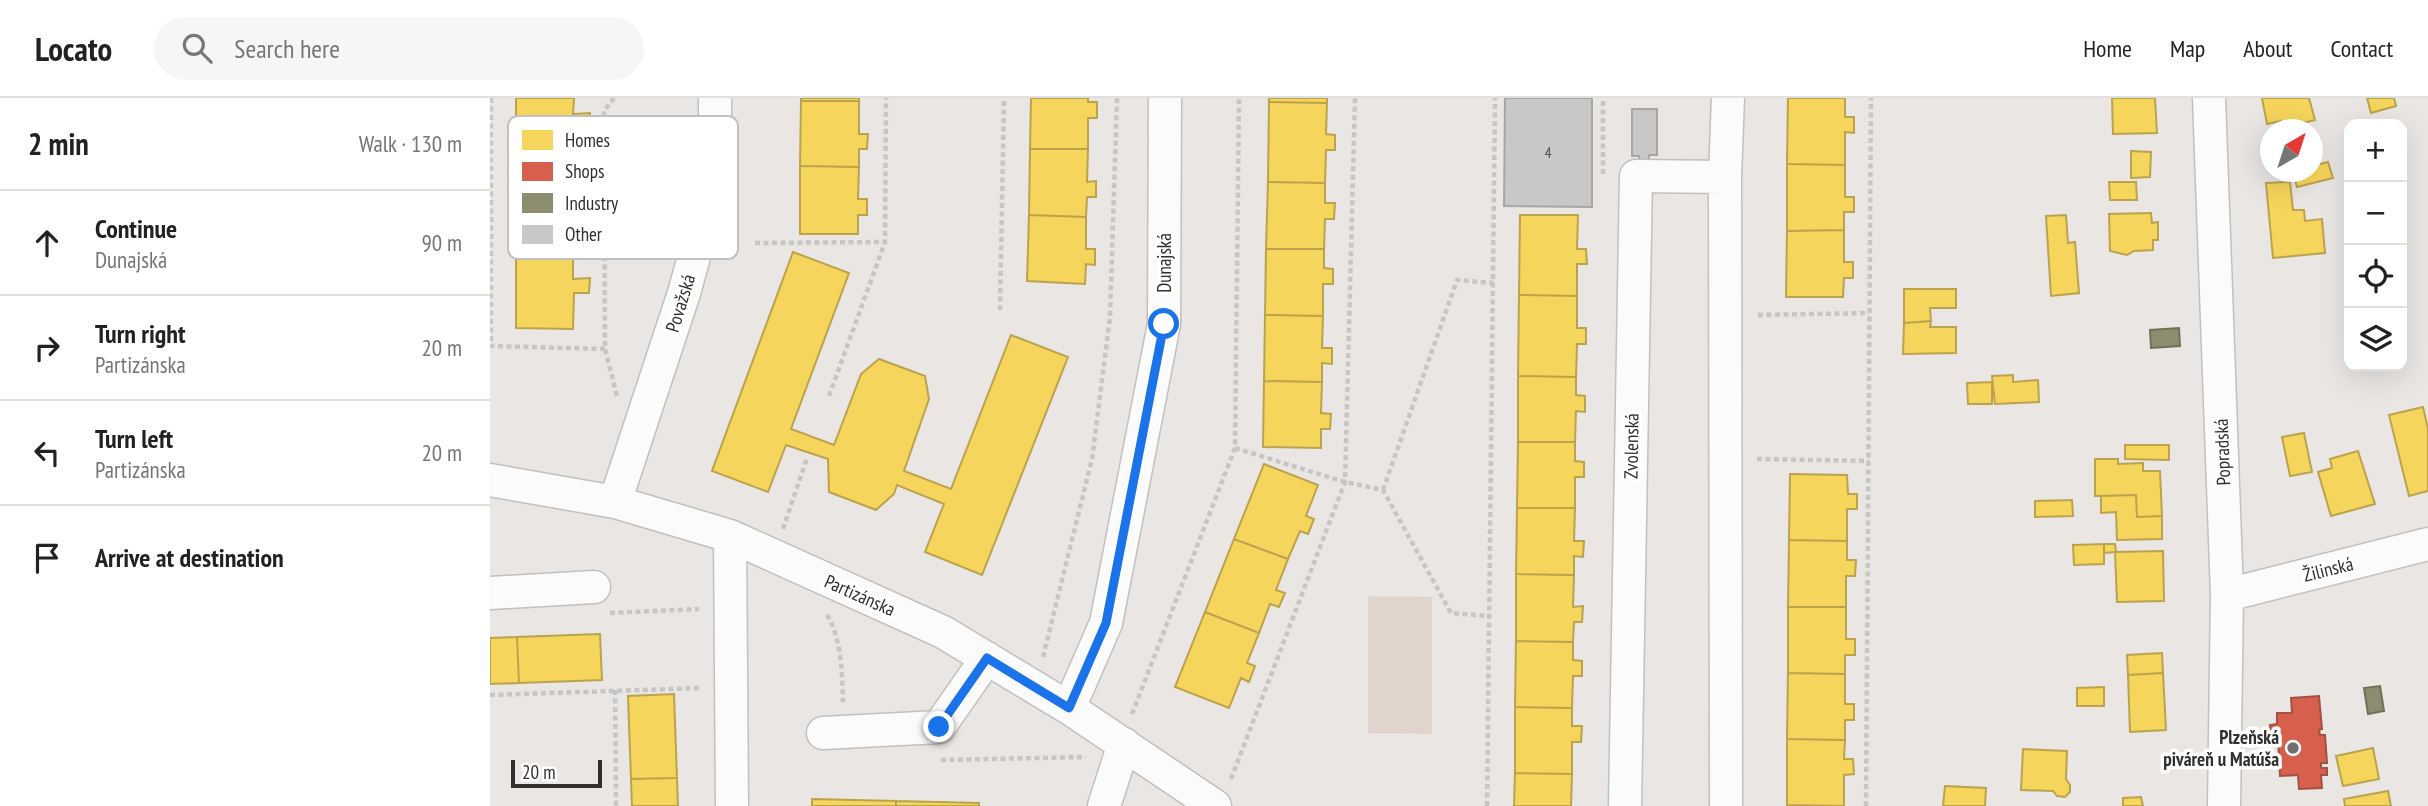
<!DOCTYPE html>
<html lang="en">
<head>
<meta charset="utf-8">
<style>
  :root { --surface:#fff; --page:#f6f6f6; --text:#222; --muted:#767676; --line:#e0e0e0 }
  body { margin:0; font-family:"PT Sans Narrow",sans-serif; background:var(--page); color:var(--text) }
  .controls { position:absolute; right:21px; top:21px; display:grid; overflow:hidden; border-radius:14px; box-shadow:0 7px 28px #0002 }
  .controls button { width:63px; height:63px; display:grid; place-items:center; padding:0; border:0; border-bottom:2px solid var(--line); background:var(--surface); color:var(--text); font:35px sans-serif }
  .compass { position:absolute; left:1770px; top:21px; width:63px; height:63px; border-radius:50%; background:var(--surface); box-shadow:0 7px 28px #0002; rotate:39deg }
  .scale { position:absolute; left:21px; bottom:18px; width:91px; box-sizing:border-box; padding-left:7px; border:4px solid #312e2d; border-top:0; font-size:19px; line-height:24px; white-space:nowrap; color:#312e2d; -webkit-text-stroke:5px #fff; paint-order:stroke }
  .stop { position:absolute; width:21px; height:21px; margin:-16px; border:5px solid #1a73e8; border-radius:50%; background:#fff }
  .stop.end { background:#1a73e8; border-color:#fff; box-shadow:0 2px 7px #0008 }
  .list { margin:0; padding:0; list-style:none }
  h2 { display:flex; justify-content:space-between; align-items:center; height:91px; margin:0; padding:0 28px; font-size:30px }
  h2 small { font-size:23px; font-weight:400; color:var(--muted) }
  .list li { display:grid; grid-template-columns:46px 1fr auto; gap:21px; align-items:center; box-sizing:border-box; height:105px; padding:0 28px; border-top:2px solid var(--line) }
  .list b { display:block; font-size:26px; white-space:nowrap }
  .list p { margin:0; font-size:23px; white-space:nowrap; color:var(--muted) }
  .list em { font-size:23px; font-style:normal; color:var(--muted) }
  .icon { flex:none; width:38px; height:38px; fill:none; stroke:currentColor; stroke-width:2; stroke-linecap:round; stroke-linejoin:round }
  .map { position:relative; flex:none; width:1938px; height:708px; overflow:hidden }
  header { display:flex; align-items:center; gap:42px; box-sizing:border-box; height:98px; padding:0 35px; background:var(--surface); border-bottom:2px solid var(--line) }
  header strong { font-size:33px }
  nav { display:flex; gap:38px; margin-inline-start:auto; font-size:24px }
  .search { width:490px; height:63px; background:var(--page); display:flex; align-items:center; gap:18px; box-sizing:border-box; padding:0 24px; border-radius:38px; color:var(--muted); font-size:26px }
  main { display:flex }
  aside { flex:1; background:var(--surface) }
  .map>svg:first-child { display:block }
</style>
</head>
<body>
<header>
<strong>Locato</strong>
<div class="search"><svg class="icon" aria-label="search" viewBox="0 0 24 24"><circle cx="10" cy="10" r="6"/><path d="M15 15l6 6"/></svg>Search here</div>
<nav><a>Home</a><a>Map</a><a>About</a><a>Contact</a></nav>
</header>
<main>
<aside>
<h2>2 min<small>Walk · 130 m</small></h2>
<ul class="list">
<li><svg class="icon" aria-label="ahead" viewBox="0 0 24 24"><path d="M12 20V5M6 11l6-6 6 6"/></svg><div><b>Continue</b><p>Dunajská</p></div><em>90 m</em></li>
<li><svg class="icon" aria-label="right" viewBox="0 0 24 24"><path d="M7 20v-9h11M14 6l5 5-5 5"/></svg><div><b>Turn right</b><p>Partizánska</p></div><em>20 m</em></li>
<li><svg class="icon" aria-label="left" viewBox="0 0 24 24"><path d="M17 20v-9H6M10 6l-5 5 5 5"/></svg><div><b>Turn left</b><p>Partizánska</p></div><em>20 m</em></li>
<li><svg class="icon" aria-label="arrive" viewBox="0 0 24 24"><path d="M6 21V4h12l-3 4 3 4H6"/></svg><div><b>Arrive at destination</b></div></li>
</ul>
</aside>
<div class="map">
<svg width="1938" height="708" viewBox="0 0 1938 708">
  <rect width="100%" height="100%" fill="#e9e6e3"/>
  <path fill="#e1d4cc" d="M878,498L942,499V636L878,635Z"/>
  <path fill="#f6d55c" stroke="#bba34e" stroke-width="2" d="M26,0H84L83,16L100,15V30H84L83,64H26Z
    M311,0H369V3H311Z
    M541,0H598V4H607V20H598V51H540Z
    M779,0H837V5L779,4Z
    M1298,0H1355V19H1364V35L1355,34V67L1297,66Z
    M1622,0H1665L1667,35L1623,36Z
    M1772,0H1819L1825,22L1793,30L1791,23L1777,26Z
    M1877,0H1904L1906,8L1881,15Z
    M311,3H369V36H378L377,51H369V69L310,68Z
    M779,4L837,5L836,36L845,37V52H836L835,85L778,84Z
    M540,51H598L597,84L606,83V99H597L596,119L539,117Z
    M1641,53L1661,54L1660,79L1641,80Z
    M1838,64L1843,80L1807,89L1803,74H1822V68Z
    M1297,66L1355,67V99H1364V114H1354V132L1297,133Z
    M310,68L369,69L368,101H377V117H368V136H310Z
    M778,84L835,85V105H845L844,121H835L834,151H776Z
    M1619,84H1646L1647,102H1620Z
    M1800,84L1803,112H1814L1815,123L1832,121L1835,155L1783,160L1776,85Z
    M1661,115L1662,125L1668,124V142H1663V152L1644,153L1637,157L1620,153L1619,116Z
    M539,117L596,119V151H605V167L596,166L595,186L537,183Z
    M1030,117H1088L1087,151H1096L1097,166H1087V198L1029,197Z
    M1576,117L1578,145L1585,144L1589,195L1561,198L1556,118Z
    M1354,132V164H1363V180H1354L1353,199H1296L1297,133Z
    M26,146L83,147V181L100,180L99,195H84L83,231L26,230Z
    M776,151H834V170L843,171V186H833V218L775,217Z
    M303,154L359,175L301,331L344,347L371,276L389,261L435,278L439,301L414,373L461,391L521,237L578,259L492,477L435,454L454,406L407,387L404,396L386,412L339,394L338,361L296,347L278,394L222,373Z
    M1414,191H1466V210H1440L1441,223L1414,225Z
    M1029,197L1087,198V230H1096V246H1087L1086,279L1028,278Z
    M775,217L833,218L832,250H842V266L832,265V284L774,283Z
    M1441,223L1440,229H1466V255L1413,256L1414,225Z
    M1523,277V284L1548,282L1549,304L1505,306L1502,278Z
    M1028,278L1086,279V297L1095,298V314L1086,313L1085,344H1028Z
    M774,283L832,284L831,315L841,316L840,331H831V350L773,349Z
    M1502,284V306H1478L1477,285Z
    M1933,309L1938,331V393L1919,398L1899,317Z
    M1814,335L1822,374L1800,378L1792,339Z
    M1028,344H1085V363L1094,364V379H1085V410H1027Z
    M1635,347H1679V362L1635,361Z
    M1868,353L1885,406L1841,418L1828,374L1842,370L1840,361Z
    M1605,361H1628V366L1653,365V373H1670L1672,418L1647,419L1646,397L1605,398Z
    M774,366L828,387L816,418L824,421L818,436L810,433L798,461L744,441Z
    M1300,376L1357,377L1358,396H1367V411H1357V443L1299,442Z
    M1646,397L1647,419L1672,418V441L1627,442L1626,414L1611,415V398Z
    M1582,402L1583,418L1545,419V403Z
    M1027,410H1085L1084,443H1094L1093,459L1084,458V477L1026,476Z
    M744,441L798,461L786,492L795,495L789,509L780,506L769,535L715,514Z
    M1299,442L1357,443V462H1366L1365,478H1356V509H1298Z
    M1614,446V466L1584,467L1583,447Z
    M1614,446H1625L1626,454L1614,455Z
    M1673,453L1674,503L1627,504L1625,454Z
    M1026,476L1084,477L1083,509L1093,508L1092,524H1084L1083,544L1026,543Z
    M1298,509H1356V541H1365V557H1355V576L1298,575Z
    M715,514L769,535L757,565L765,568L759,584L751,580L739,610L685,589Z
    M110,536L112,582L29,585L27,539Z
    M27,539L29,585L0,586V540Z
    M1026,543L1083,544V562L1092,563V578H1083L1082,610L1025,609Z
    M1672,555L1673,575L1638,577L1637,557Z
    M1298,575L1355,576V606H1364V622H1355V642L1297,641Z
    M1673,575L1676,632L1640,634L1638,577Z
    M1614,589V608H1587V590Z
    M184,596L187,680L141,681L138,598Z
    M1025,609L1082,610V628H1092L1091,644H1082V676L1025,675Z
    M1297,641L1355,642L1354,661H1363L1364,676L1354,677V708L1297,707Z
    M1883,650L1889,681L1853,688L1846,658Z
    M1533,651L1577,653L1576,681L1580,687V694L1575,699L1567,698L1563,693L1531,692Z
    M1025,675L1082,676L1081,708H1024Z
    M187,680L188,708H142L141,681Z
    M1455,688L1496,690L1495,708H1453Z
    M1898,693L1901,708H1855L1854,701Z
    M1651,699L1653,708H1633V700Z
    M322,701L406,703V708H322Z
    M406,703L489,705V708H406Z"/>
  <path fill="#d6604d" stroke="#a45143" stroke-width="2" d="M1829,598L1832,631L1829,632L1830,637H1835L1837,665H1831V670H1837V677H1831L1832,690L1809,691L1808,677L1790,678L1788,640H1781L1780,627L1787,626V615H1802L1801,600Z"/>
  <path fill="#8c8c6e" stroke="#71705a" stroke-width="2" d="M1689,230L1690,248L1661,250L1660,232Z
    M1890,588L1894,613L1878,616L1874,590Z"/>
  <path fill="#cac8c6" stroke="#a8a6a4" stroke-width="2" d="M1015,0H1102V109L1014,108Z
    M1142,11H1167V57H1159V65L1150,66L1149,58H1142Z"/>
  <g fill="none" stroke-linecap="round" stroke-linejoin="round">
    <defs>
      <path id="minor" d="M1719,0L1737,497L1734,708
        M0,382L125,404L240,438L453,534L579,610L725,708
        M125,404L194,195L225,83V0
        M240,438L242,708
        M0,495L104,489
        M1737,497L1938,446
        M579,610L616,525L674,226L675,0
        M333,635L449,629L497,560
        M614,708L634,646
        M1135,708L1146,78L1235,79
        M1236,708L1235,79L1238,0"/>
    </defs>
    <use href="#minor" stroke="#c2c0be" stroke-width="35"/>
    <path stroke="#c7c6c6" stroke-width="4.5" stroke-dasharray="5 3.5" stroke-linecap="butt" d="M1,0V248L115,251
      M124,0L114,13L115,251L127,298
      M1113,76V0
      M265,145L395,144
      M510,212L514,0
      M1268,217L1379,215
      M339,298L395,144L396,0
      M745,350L855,384L893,392L961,515L999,518
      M1267,361L1379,363
      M893,392L967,182L1003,185
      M293,431L317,360
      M120,515L209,511
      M337,517C352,541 352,576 353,604
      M553,559L602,361L620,219L627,0
      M125,592L126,708
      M0,597L212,590
      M642,616L745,350L749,0
      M451,662L596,659
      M741,681L855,384L865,0
      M997,708L1005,0
      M1376,708L1381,0"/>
    <use href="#minor" stroke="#fcfbfb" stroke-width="32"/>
  </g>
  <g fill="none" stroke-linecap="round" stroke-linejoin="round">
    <path stroke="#1a73e8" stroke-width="9" d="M449,629L497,560L579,610L616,525L674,226"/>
  </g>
  <circle fill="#716e6d" stroke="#fff" stroke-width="2.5" cx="1803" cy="650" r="7"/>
  <g text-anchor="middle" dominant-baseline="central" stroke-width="7" stroke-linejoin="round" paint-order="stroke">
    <g font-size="16" fill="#575453">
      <text x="1058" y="54">4</text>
    </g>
    <g font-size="19" fill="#312e2d" stroke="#fff">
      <text transform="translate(674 165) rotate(-90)">Dunajská</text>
      <text transform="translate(190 205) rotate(-73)">Považská</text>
      <text transform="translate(1141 348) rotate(-89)">Zvolenská</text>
      <text transform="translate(1732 354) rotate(-92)">Popradská</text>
      <text transform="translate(1838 471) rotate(-14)">Žilinská</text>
      <text transform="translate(370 497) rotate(24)">Partizánska</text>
    </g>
    <g font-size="19" font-weight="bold" fill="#312e2d" stroke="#fff" text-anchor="end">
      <text x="1789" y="639">Plzeňská<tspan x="1789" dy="22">piváreň u Matúša</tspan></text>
    </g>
  </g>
  <rect x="18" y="18" width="230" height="143" rx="10" fill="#fff" stroke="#c1c0c0" stroke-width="2"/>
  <rect x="32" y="32" width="31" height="20" fill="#f6d55c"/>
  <rect x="32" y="64" width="31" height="19" fill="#d6604d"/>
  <rect x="32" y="95" width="31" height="20" fill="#8c8c6e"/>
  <rect x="32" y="127" width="31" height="19" fill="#cac8c6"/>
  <g font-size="19" fill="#312e2d">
    <text x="75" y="49">Homes</text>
    <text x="75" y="80">Shops</text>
    <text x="75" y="112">Industry</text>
    <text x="75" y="143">Other</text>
  </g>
</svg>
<div class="controls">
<button>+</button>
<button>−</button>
<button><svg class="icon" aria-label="locate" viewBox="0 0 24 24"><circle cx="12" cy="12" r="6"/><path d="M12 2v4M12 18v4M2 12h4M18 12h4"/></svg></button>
<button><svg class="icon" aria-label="layers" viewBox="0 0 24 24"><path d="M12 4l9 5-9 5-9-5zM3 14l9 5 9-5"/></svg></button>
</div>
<svg class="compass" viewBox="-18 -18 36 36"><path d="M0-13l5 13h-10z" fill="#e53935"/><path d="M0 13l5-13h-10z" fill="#767676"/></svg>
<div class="scale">20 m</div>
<div class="stop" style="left:674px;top:226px"></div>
<div class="stop end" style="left:449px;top:629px"></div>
</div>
</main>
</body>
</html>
